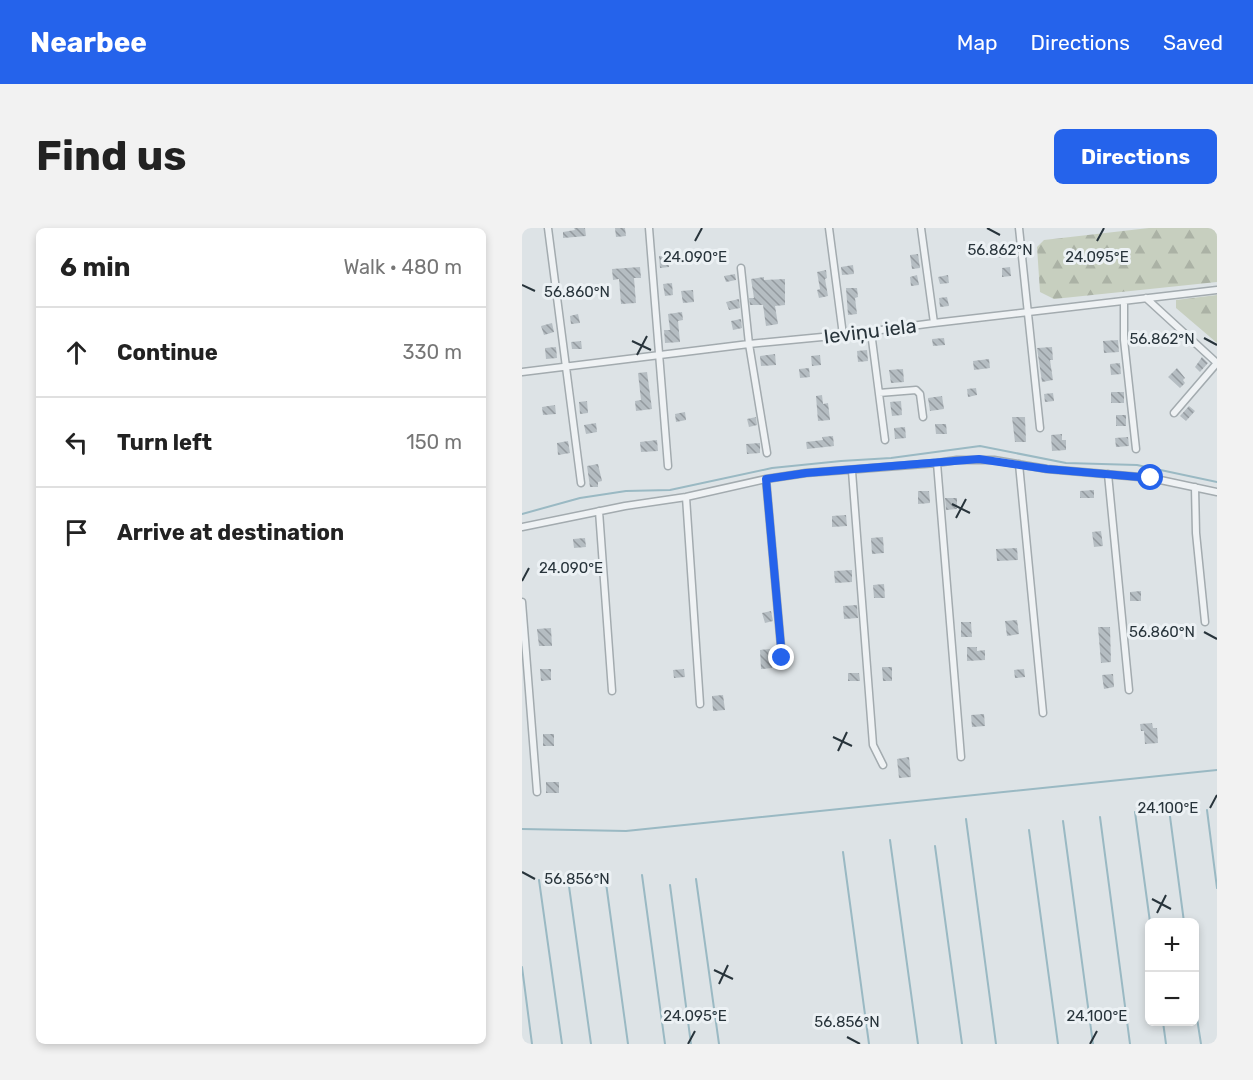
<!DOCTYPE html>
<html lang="en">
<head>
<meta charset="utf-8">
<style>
  :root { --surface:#fff; --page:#f2f2f2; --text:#222; --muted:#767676; --line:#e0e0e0; --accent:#2563eb }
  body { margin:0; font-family:Rubik,sans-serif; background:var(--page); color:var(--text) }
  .controls { position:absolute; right:18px; bottom:18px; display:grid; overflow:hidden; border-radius:9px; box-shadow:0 3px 9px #0003 }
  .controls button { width:54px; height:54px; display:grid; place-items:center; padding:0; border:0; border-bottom:2px solid var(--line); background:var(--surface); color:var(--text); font:30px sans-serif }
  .stop { position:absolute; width:18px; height:18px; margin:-14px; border:4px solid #2563eb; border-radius:50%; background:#fff }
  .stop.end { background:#2563eb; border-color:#fff; box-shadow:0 2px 6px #0008 }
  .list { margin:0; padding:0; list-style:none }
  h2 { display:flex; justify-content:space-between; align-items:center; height:78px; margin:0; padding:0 24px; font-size:26px }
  h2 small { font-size:20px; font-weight:400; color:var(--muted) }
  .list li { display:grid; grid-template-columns:39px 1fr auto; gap:18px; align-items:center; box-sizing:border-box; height:90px; padding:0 24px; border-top:2px solid var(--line) }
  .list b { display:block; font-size:22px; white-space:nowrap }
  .list em { font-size:20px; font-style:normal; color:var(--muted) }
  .icon { flex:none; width:33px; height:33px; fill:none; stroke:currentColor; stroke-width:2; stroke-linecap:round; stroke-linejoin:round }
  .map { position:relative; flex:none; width:695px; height:816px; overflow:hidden; border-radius:9px }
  header { display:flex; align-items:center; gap:36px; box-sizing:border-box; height:84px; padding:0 30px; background:var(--accent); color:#fff }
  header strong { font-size:28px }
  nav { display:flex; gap:33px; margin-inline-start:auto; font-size:21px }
  .intro { display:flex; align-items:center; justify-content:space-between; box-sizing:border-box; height:144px; padding:0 36px }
  h1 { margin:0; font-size:42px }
  .button { padding:15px 27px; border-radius:9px; background:var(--accent); color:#fff; font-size:21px; font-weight:700 }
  main { display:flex; gap:36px; padding:0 36px }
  aside { flex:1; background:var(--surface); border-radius:9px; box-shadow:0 3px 9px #0003 }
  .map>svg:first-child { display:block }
</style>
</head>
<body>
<header>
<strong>Nearbee</strong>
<nav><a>Map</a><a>Directions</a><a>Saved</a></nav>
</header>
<div class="intro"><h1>Find us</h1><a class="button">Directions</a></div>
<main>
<aside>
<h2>6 min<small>Walk · 480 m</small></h2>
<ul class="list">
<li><svg class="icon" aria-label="ahead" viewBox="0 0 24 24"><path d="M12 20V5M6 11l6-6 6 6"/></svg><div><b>Continue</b></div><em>330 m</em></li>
<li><svg class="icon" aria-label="left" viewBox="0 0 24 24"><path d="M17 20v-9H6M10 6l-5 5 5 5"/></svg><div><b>Turn left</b></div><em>150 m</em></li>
<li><svg class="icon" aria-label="arrive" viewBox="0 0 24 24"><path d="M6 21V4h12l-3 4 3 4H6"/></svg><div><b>Arrive at destination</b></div></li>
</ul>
</aside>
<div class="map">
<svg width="695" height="816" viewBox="0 0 695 816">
  <defs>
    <pattern id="forest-firs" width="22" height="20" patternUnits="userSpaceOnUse" patternTransform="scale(1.5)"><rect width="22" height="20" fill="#c7cfbf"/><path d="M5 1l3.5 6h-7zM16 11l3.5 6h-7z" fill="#abb2a5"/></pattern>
    <pattern id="building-back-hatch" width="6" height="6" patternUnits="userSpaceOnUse" patternTransform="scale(1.5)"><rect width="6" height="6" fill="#b5bdc2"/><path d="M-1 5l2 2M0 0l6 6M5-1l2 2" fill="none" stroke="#939a9f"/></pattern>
  </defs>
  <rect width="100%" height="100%" fill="#dde3e6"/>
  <path fill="url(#forest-firs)" d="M627,0H695V54L532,71L518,64L515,19L522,12Z
    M695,67V115L654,80V72Z"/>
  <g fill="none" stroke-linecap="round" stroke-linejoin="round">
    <path stroke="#9ab9c3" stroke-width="2" d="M0,286L58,270L104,263L148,262L250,240L319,233L369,230L458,218L544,235L615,237L695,254
      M647,581L662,694
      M685,582L695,660
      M613,584L628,694
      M578,589L608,816
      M444,591L474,816
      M541,593L571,816
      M0,601L104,603L695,542
      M507,602L536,816
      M368,612L396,816
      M413,618L440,816
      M321,624L347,816
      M120,647L143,816
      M46,651L69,816
      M174,651L197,816
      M17,652L40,816
      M84,655L106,816
      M148,657L169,816
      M0,739L10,816
      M672,771L679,816
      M641,794L644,816"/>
  </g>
  <path fill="url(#building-back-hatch)" d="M52,0H63L64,8L41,10V4L53,2Z
    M93,0H103L104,8L94,9Z
    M487,20L488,28L477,30L475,22Z
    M396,26L398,40L390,41L388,27Z
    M137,28H146L147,39L138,40Z
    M331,37L332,46L320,47L319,39Z
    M118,39L119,50H112L114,75L99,76L97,51L91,52L90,41Z
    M488,39L489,48L480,49V40Z
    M304,42L305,50L303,51L306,68L297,70L295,62L298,61L295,44Z
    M213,46L214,52L204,54L202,48Z
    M395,47L397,57L389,58L388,49Z
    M426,47L427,55L418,56L416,49Z
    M242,49V52L263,51V77L253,78L256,96L244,98L241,77H228L227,70H232L229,51Z
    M150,55L151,67L143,68L141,56Z
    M324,60H335L336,69L333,70L335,86L326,87Z
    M171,62L172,74L161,75L159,63Z
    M425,69L427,78L418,79L417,70Z
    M217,71L218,80L207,82L204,74Z
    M160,84L161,92L156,93L158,114L143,115L142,102H148L146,86Z
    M56,86L58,95L49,96L48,88Z
    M219,91L220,100L211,102L209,93Z
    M30,95L32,104L22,107L19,98Z
    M422,110L423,117L411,118L410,111Z
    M596,112L597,124L582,125L581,113Z
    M59,113L60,121H50L49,114Z
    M34,119L35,130L24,131L23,120Z
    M530,119L531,132H528L531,152L520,154L515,120Z
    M345,122L346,133L336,134L335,123Z
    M253,126L254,137L239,138L238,128Z
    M298,127L299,137L290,138L289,128Z
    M680,129L686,135L678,144L673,139Z
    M467,131L468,140L452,142L451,133Z
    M598,135L599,146L589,147L588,136Z
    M287,140L288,149L278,150L277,141Z
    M655,140L663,150L661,152L663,155L658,160L646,149Z
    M381,141L382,154L369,155L367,142Z
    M125,144L130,181L114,183L113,173L119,172L116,145Z
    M454,160L455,167L446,169L445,161Z
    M589,164H602V175H589Z
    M531,165L532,173L523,174L522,166Z
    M300,167L301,176L306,175L308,192L296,193L294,168Z
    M420,168L422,181L408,183L406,170Z
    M65,173L66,185L58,186L57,174Z
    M379,173L380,187L370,188L368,174Z
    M33,177L34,186L21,187L20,179Z
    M667,178L673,183L664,193L658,188Z
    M163,184L164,192L154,194L153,186Z
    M594,187H604V198H594Z
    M234,189L235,197L227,199L225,191Z
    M490,189H503L504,214H493Z
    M74,195L75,204L64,206L62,197Z
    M413,196H424L425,206H414Z
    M383,199L384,210L373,211L372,200Z
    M540,206V212H544V222L530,223L529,207Z
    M311,208L312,218L285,221L284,214L301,212L300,209Z
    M606,209L607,218L594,219L593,210Z
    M135,212L136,223L119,224L118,214Z
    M46,213L48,225L36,227L35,215Z
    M238,215V225L225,226L224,216Z
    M76,236L80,253L76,254V259H68L65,238Z
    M572,262V270H558V263Z
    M396,263H407L408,275L396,276Z
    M423,270H435V281L424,282Z
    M324,287L325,298L310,299V288Z
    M579,303L581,318L572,319L570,304Z
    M361,309L362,325L350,326L349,310Z
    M63,310L64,319L52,320L51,311Z
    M495,320L496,332L475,333L474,321Z
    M330,342V354L313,355L312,343Z
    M362,356L363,370H352L351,357Z
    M619,363V373H608V364Z
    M335,377L336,390L322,391L321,378Z
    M249,383L251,393L243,395L240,385Z
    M495,392L497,406L485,408L483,393Z
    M439,394H449L450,409H439Z
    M576,399H588L589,434L579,435Z
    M29,400L30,418H17L15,401Z
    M445,419H455V423L463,422V432L445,433Z
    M248,421L250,440L239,441L238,422Z
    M360,439H370V453H361Z
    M18,441H29V452L19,453Z
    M162,441L163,449L152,450L151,442Z
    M502,441L503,449L493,450L492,442Z
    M326,445H337L338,453H326Z
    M591,446L592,459L582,461L580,447Z
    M201,467L203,482L191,483L190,468Z
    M462,486L463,498L450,499L449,487Z
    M630,495L631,500H635L636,515L623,516L622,503H619L618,496Z
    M21,506H32V518H21Z
    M387,529L389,549L377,550L375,531Z
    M24,554H37V565H24Z"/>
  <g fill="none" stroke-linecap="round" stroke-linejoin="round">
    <defs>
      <path id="minor" d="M26,0L59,255
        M127,0L146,238
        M307,0L321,107
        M399,0L412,95
        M497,0L518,200
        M219,40L227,116L245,225
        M624,70L695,135
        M602,73V112L614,221
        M349,104L363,212
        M0,144L227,116L321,107L412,95L695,62
        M357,165L394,162L398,166L401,189
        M652,185L695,135
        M415,235L439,529
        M497,236L521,485
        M330,243L351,517L361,537
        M586,246L607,462
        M244,251L260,430
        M673,259L674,305L683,394
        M164,269L178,476
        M77,283L90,463
        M0,299L103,278L164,269L244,251L284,245L415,235L435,232H472L525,241L629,250L695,264
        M0,374L15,564"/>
    </defs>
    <use href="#minor" stroke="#a3abaf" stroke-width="9"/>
    <use href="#minor" stroke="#eff2f4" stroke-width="6"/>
  </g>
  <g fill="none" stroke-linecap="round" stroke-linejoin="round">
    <path stroke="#2563eb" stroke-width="8" d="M260,430L244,251L284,245L457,231L525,241L629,250"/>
  </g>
  <path fill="none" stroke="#28343b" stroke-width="2" d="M465,0L478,7M173,13L180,0M575,13L582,0M0,57L13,63M682,110L695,117M110,113L129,122M115,127L125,108M430,276L448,285M434,290L444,271M0,353L7,340M682,404L695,411M311,509L330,518M316,523L325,504M688,580L695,567M0,644L13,651M630,671L649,681M635,685L644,667M192,742L211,751M197,756L206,737M325,809L338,816M166,816L173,803M568,816L575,803"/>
  <g text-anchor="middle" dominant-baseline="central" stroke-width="6" stroke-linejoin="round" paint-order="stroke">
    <g font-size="20" fill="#28343b" stroke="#ecf1f4">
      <text transform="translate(348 103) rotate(-7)">Ieviņu iela</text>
    </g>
  </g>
  <g font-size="15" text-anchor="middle" fill="#28343b" stroke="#ecf1f4" stroke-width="6" stroke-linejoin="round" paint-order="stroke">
    <text x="478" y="27">56.862°N</text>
    <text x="173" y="34">24.090°E</text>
    <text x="575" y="34">24.095°E</text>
    <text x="55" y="69">56.860°N</text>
    <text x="640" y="116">56.862°N</text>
    <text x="49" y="345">24.090°E</text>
    <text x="640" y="409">56.860°N</text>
    <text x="646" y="585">24.100°E</text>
    <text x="55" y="656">56.856°N</text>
    <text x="173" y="793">24.095°E</text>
    <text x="575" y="793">24.100°E</text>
    <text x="325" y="799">56.856°N</text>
  </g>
</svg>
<div class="controls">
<button>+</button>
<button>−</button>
</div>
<div class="stop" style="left:629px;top:250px"></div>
<div class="stop end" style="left:260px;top:430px"></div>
</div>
</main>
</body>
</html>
